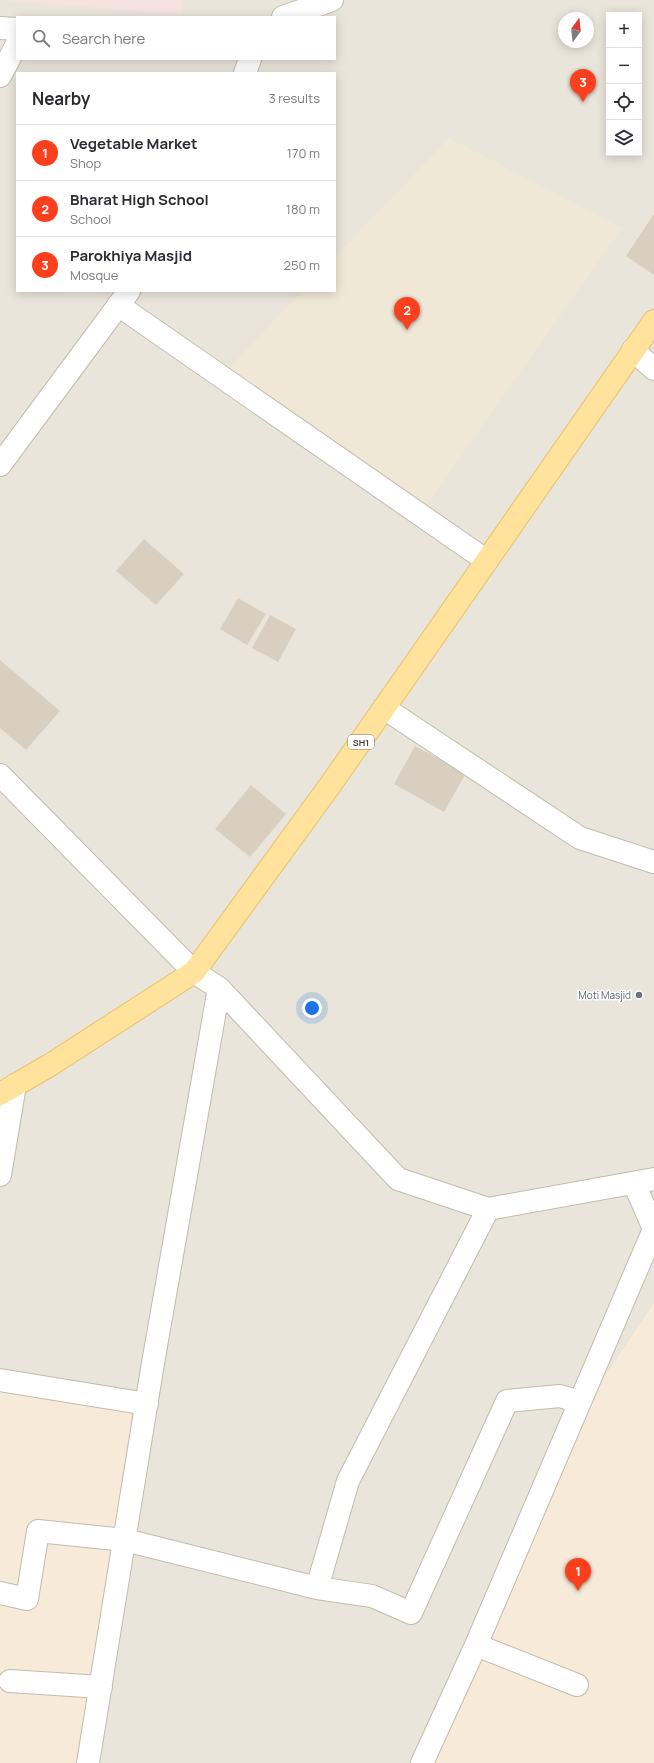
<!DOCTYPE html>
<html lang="en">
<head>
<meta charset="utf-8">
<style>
  :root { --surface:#fff; --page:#f2f2f3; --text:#2b2b33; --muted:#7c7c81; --line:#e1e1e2; --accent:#fc3f1d }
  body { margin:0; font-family:Manrope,sans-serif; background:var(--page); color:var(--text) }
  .controls { position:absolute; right:12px; top:12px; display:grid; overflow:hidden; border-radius:0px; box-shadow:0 2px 10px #0003 }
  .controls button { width:36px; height:36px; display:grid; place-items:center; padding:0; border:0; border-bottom:1px solid var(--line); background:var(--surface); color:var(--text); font:20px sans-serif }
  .compass { position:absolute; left:558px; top:12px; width:36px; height:36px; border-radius:50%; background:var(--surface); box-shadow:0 2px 10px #0003; rotate:15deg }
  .you { position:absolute; left:312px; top:1008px; width:14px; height:14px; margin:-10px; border:3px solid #fff; border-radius:50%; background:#1a73e8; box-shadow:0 0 0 6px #1a73e833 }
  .badge { display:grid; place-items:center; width:26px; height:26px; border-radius:50%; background:var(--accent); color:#fff; font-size:13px; font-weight:700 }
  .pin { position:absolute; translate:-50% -33px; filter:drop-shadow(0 1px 2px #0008) }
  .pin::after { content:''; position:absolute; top:21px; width:14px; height:12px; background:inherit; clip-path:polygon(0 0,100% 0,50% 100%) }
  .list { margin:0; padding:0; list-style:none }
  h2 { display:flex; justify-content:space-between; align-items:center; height:52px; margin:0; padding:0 16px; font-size:17px }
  h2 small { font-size:13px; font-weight:400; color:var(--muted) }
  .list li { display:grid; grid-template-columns:26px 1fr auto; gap:12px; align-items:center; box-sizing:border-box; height:56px; padding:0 16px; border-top:1px solid var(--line) }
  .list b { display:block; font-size:15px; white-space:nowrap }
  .list p { margin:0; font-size:13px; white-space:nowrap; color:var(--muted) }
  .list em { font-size:13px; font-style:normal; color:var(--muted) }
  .icon { flex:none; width:22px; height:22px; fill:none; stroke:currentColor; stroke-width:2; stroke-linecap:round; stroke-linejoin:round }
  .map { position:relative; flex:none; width:654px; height:1763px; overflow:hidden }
  .search { position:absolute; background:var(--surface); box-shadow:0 2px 10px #0003; left:16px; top:16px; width:320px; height:44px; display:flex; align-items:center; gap:10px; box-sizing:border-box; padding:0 14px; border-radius:0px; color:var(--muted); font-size:15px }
  .panel { position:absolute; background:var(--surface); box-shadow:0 2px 10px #0003; left:16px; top:72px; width:320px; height:220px; border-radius:0px }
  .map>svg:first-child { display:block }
</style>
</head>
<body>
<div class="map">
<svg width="654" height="1763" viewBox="0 0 654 1763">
  <rect width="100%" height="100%" fill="#f6f3ec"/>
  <path fill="#eae5da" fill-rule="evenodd" d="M0,0H654V1763H0ZM609,15H639V153H609ZM17,17H335V59H17ZM564,18H588V42H564ZM17,73H335V291H17Z"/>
  <path fill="#f7ead8" d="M654,1303V1763H427L577,1418Z
    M0,1380L134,1400L79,1763H0Z"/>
  <path fill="#efe8d6" d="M449,138L622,228L427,504L227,370L303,291H335V257Z"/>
  <path fill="#f6e3e0" d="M0,0H183L182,14Z"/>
  <path fill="#d8cfc1" d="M654,214V275L626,256Z
    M144,539L184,574L156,605L116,571Z
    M238,598L266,614L247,645L220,629Z
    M270,615L296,629L278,662L252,648Z
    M0,660L60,711L26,750L0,728Z
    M415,746L466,773L444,812L394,784Z
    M251,785L286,814L250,857L215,829Z"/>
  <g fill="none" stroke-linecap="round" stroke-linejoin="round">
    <defs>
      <path id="minor" d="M283,17L332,0
        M0,28L17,29
        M245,73L250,59
        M0,76L17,44
        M118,305L487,561
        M633,350L654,369
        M0,465L129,291
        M384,708L580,838L654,862
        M0,775L194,972L219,988L398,1179L488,1209L654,1179
        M0,1175L15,1085
        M634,1183L654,1229
        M0,1380L147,1404
        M317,1588L348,1481L488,1209
        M0,1593L27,1599L38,1531L125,1540L317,1588L372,1596L411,1613L507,1401L560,1396L579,1402
        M476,1645L577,1685
        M10,1681L101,1687
        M88,1763L153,1363L219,988
        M422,1763L476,1645L654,1229"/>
      <path id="major" d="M0,1094L50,1065L194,972L331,784L654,321"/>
    </defs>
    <use href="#minor" stroke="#c2bbae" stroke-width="24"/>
    <use href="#major" stroke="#e6c16a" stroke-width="24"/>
    <use href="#minor" stroke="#fff" stroke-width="22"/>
    <use href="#major" stroke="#ffe39c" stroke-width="22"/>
  </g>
  <circle fill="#6b7280" stroke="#fff" stroke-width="1.5" cx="639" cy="995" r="4"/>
  <g text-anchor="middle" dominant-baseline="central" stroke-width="3" stroke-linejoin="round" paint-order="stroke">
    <rect fill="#fff" stroke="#817c74" stroke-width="1" x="348" y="735" width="26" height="14" rx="3"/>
    <g font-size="9" font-weight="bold" fill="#4b4439">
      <text x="361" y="742">SH1</text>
    </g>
    <g font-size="10" fill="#5b616d" stroke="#fff" text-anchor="end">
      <text x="631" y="995">Moti Masjid</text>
    </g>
  </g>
</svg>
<div class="controls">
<button>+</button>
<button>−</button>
<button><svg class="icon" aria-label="locate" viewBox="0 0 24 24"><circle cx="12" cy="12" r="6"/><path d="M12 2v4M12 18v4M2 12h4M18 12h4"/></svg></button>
<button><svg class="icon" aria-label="layers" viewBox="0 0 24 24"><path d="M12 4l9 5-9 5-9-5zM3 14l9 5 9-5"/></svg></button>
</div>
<svg class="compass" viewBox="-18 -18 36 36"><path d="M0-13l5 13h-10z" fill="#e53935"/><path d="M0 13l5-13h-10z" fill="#7c7c81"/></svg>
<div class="you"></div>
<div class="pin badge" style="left:578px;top:1591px">1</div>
<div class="pin badge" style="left:407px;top:330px">2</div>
<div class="pin badge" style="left:583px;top:102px">3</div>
<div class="search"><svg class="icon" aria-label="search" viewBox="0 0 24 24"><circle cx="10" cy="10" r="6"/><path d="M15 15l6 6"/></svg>Search here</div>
<section class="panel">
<h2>Nearby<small>3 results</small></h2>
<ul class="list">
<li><span class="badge">1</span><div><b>Vegetable Market</b><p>Shop</p></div><em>170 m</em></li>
<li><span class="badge">2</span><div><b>Bharat High School</b><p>School</p></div><em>180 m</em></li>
<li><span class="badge">3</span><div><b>Parokhiya Masjid</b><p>Mosque</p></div><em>250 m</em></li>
</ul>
</section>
</div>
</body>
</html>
